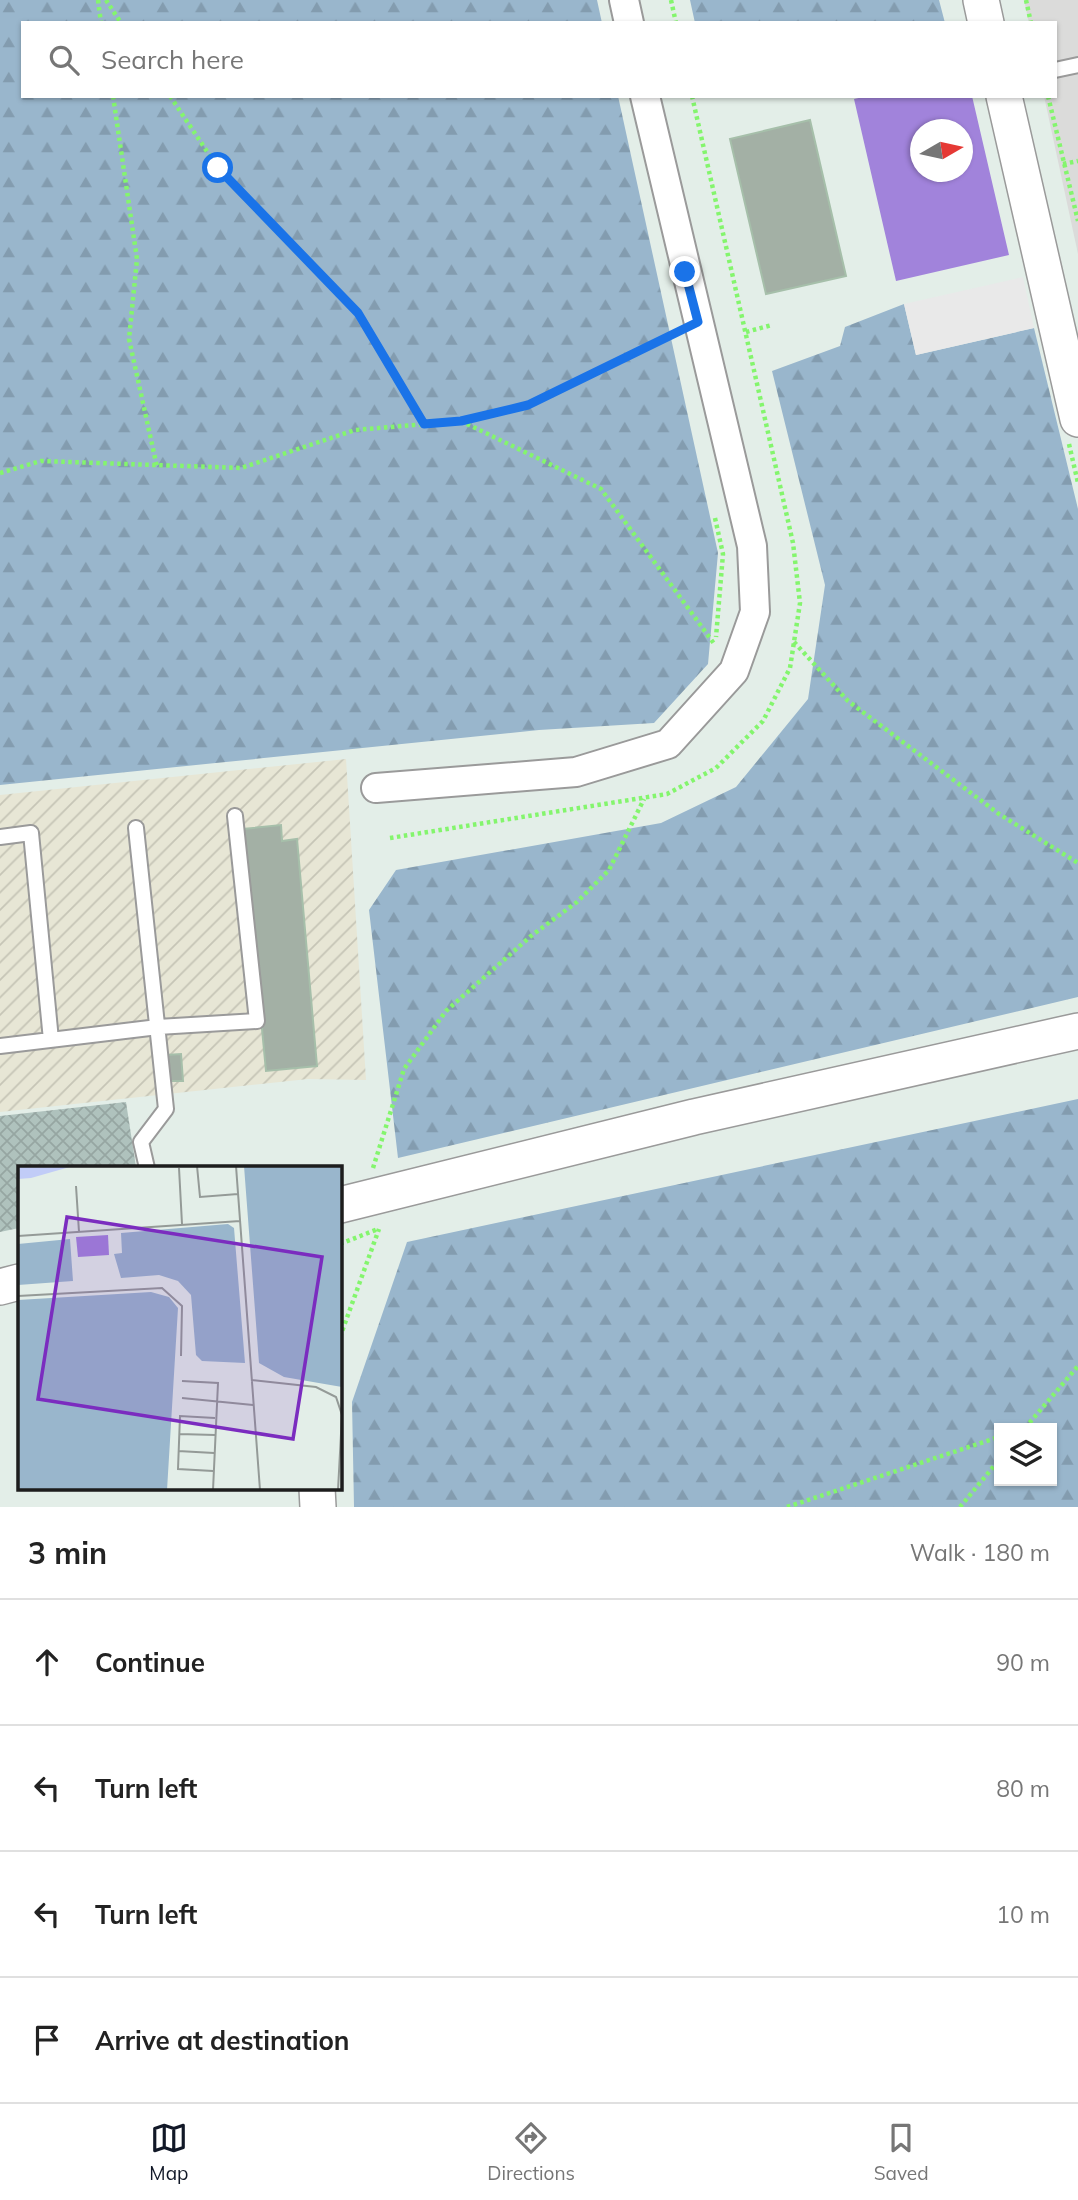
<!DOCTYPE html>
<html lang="en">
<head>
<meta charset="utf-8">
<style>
  :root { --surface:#fff; --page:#f2f2f2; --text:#222; --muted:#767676; --line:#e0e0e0; --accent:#111827 }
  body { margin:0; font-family:Mulish,sans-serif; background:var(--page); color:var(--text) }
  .controls { position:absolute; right:21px; bottom:21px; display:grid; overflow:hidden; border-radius:0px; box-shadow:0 2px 5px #0004 }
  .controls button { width:63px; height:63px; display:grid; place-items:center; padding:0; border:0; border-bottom:2px solid var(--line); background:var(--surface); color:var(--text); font:35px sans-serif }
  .compass { position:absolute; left:910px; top:119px; width:63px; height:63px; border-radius:50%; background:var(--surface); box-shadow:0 2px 5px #0004; rotate:81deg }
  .stop { position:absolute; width:21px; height:21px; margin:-16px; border:5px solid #1a73e8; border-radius:50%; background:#fff }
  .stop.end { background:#1a73e8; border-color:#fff; box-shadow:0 2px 7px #0008 }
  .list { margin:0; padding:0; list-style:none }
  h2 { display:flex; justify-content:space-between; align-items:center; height:91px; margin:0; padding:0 28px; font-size:30px }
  h2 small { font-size:23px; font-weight:400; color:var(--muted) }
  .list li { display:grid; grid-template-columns:46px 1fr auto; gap:21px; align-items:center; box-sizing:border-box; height:126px; padding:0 28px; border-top:2px solid var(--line) }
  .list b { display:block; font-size:26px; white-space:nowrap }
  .list em { font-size:23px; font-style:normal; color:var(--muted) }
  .icon { flex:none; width:38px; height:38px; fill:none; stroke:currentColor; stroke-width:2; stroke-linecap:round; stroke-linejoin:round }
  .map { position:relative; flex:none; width:1078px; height:1507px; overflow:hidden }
  .search { position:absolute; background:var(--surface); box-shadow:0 2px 5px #0004; left:21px; right:21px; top:21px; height:77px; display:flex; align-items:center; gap:18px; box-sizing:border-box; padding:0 24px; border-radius:0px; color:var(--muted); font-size:26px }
  .sheet { height:595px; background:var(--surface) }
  nav { display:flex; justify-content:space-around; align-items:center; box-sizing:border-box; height:98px; border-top:2px solid var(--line); background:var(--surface); font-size:19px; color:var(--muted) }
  nav a { display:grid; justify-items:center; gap:4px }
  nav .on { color:var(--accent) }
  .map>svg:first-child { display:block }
</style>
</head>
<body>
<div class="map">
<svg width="1078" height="1507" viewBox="0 0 1078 1507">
  <defs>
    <pattern id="industrial-furrows" width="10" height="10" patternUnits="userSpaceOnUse" patternTransform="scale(1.75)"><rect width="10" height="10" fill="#e7e6d5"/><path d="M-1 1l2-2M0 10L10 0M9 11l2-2" fill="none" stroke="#c6c5b6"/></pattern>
    <pattern id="construction-cross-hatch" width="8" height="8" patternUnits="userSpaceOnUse" patternTransform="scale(1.75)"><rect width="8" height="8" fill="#afc2bd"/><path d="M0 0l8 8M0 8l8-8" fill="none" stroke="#96a6a2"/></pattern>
    <pattern id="forest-firs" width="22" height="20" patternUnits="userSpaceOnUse" patternTransform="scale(1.75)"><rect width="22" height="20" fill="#99b6cc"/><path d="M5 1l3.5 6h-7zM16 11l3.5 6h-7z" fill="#839caf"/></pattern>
  </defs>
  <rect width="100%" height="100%" fill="#e3eee8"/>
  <path fill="#dbdbda" d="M1024,0H1078V254L1044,96H1055V23H1029Z"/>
  <path fill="url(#industrial-furrows)" d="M346,759L366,1080L308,1079L0,1112V795Z"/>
  <path fill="url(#construction-cross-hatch)" d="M126,1102L136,1167L19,1168V1228L0,1232V1116Z"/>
  <path fill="url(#forest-firs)" fill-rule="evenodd" d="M0,0H597L602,23H23V96H618L718,553L708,664L654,723L539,730L0,785Z
    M690,0H939L945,23H695Z
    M904,304L916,355L1034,328L1078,509V997L398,1158L369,910L396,870L661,823L736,787L808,699L825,585L772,371L840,346L845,327Z
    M1078,1099V1507H354L352,1402L407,1242ZM999,1428H1052V1481H999Z"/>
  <path fill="#a183db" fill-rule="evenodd" d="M868,96H972L1009,255L896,281L854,99ZM920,130H962V172H920Z"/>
  <path fill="#e9e9e9" d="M1023,277L1034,328L916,355L904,304Z"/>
  <path fill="#a3b0a5" stroke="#a6bfaa" stroke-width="2" d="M810,120L846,276L766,294L730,139Z
    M281,825L282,841L297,839L317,1066L266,1071L243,829Z
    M181,1054L183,1081H168L166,1055Z"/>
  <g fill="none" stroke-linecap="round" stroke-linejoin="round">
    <defs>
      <path id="service" d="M1055,70L1078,65
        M136,828L166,1109L141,1142L147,1168
        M0,837L31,833L51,1040
        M0,1046L158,1027L257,1021L235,816"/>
      <path id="minor" d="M624,0L629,23
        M376,788L576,772L668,744L734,671L755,612L752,546L645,96"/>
      <path id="tertiary" d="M981,0L986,23
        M1004,96L1078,419
        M340,1205L694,1117L1078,1031
        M0,1287L19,1282
        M317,1488L318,1507"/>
    </defs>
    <use href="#service" stroke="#9a9a9a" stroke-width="18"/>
    <use href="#minor" stroke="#9a9a9a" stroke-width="32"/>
    <use href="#tertiary" stroke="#9a9a9a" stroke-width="38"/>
    <path stroke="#84f56d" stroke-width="4.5" stroke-dasharray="3.5 3.5" stroke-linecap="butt" d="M98,0L101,23
      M106,0L121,23
      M671,0L676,23
      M1026,0L1031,23
      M113,96L137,259L129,339L157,467
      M170,96L218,168L358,313L424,424
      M1048,96L1078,221
      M1063,164L1078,161
      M746,332L772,325
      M461,421L528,405L675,332
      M1069,444L1078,483
      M0,473L41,461L241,468L355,430L461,421L601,489L715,645
      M715,518L723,554L716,637
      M794,642L848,701L999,814L1078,863
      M390,838L667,794L716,768L763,721L790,668L800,603L793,543L692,96
      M373,1168L404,1069L446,1011L531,936L577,902L609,870L644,799
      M340,1244L378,1229
      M340,1337L379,1229
      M1025,1428L1078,1366
      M787,1507L999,1437
      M960,1507L999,1460"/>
    <use href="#service" stroke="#fff" stroke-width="14"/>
    <use href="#minor" stroke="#fff" stroke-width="28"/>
    <use href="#tertiary" stroke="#fff" stroke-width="35"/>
  </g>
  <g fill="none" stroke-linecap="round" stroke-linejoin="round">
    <path stroke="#1a73e8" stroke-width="9" d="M218,168L358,313L424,424L461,421L528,405L698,322L685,272"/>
  </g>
  <g transform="translate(18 1166)">
    <rect width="324" height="324" fill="#e3eee8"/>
    <path d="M226,0H324V221L266,211L241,197ZM210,58L216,62L227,197L184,195L178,189L173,129L160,115L141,109L103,112L96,88L104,87L103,67ZM52,73L55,115L0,119V78ZM133,126L151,131L160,142L149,324H0V134Z" fill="#99b6cc"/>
    <path d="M55,0L13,12L0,13V1Z" fill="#c1ccf7"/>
    <path d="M90,69L91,89L60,91L58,71Z" fill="#a183db"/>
    <path fill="none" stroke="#949a97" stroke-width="2" d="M179,0L182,31L220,28M218,0L242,324M161,2L164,58M58,20L61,66M0,70L222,55M0,130L144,122L164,140L163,190M233,214L298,221L318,231L324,249L320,324M164,215L200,217L195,324M164,232L235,239M161,268L197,269M160,285L196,287M195,305L160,303L162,250L197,252M159,324H188"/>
    <path fill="#7b2cbf" fill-opacity="0.15" stroke="#7b2cbf" stroke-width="3.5" d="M49,51L304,91L275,273L20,233Z"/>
    <rect width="324" height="324" fill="none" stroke="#1d1d1d" stroke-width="3.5"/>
  </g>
</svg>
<div class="controls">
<button><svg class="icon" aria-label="layers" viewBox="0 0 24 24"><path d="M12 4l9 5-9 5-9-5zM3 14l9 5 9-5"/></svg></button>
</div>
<svg class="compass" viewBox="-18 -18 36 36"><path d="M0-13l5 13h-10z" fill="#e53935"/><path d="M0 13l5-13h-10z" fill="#767676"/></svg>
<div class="stop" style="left:218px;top:168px"></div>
<div class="stop end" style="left:685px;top:272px"></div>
<div class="search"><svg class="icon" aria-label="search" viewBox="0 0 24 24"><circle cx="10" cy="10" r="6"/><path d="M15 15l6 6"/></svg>Search here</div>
</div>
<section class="sheet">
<h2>3 min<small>Walk · 180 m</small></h2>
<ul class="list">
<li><svg class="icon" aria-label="ahead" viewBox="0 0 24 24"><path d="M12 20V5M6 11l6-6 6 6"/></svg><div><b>Continue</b></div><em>90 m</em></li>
<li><svg class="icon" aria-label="left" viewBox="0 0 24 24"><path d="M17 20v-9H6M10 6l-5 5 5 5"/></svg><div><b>Turn left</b></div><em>80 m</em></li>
<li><svg class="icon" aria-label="left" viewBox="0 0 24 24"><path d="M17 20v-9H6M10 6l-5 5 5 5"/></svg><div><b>Turn left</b></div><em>10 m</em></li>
<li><svg class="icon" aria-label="arrive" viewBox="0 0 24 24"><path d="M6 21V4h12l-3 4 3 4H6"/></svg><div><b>Arrive at destination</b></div></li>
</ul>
</section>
<nav>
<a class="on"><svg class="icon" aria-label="map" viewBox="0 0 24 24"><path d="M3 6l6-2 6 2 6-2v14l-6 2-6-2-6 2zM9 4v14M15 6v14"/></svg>Map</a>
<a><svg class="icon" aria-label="directions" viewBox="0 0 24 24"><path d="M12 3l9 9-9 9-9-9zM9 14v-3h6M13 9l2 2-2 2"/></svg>Directions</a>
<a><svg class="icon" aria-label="saved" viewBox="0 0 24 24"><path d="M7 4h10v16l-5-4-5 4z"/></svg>Saved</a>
</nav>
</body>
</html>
